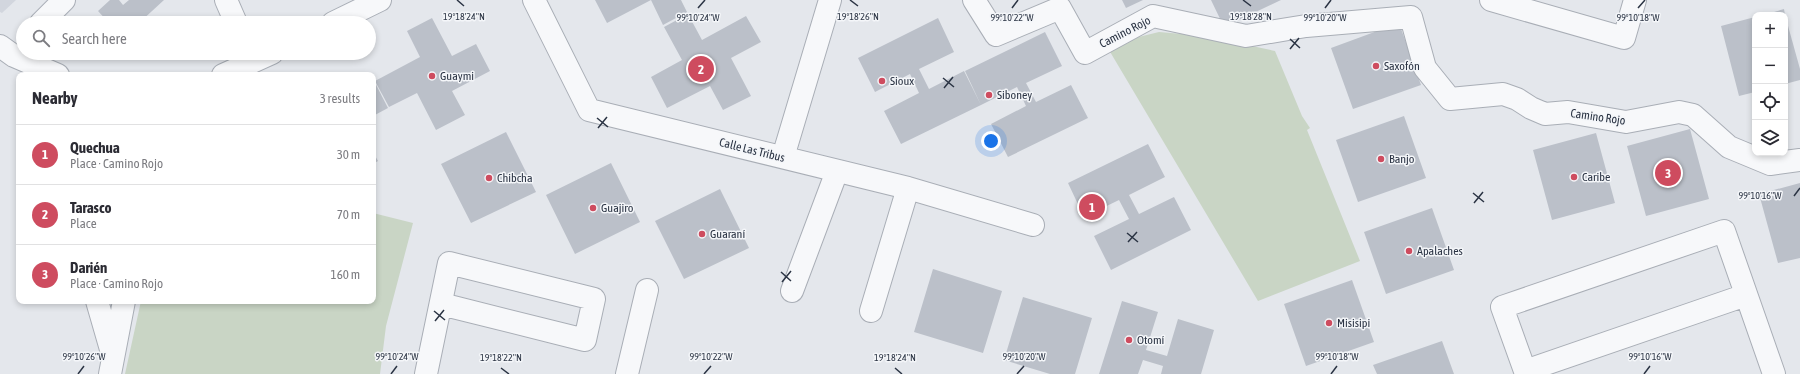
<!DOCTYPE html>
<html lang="en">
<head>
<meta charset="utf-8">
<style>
  :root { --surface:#fff; --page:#f2f2f3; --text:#2b2b33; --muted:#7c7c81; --line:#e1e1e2; --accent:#ce4c5f }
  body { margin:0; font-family:"Asap Condensed",sans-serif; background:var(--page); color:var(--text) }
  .controls { position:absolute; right:12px; top:12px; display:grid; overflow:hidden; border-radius:8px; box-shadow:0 2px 6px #0003 }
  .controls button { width:36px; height:36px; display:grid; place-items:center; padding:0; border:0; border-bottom:1px solid var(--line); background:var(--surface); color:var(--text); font:20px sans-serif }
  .you { position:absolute; left:991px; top:141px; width:14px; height:14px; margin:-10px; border:3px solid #fff; border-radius:50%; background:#1a73e8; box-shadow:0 0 0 6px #1a73e833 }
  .badge { display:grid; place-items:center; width:26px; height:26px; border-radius:50%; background:var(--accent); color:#fff; font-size:13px; font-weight:700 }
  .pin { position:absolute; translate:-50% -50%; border:2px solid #fff; box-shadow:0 1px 4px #0006 }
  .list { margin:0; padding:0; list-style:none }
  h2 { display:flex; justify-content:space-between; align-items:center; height:52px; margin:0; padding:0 16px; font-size:17px }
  h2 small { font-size:13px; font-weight:400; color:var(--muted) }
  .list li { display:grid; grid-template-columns:26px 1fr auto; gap:12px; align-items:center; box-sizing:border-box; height:60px; padding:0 16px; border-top:1px solid var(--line) }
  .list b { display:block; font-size:15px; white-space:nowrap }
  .list p { margin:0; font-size:13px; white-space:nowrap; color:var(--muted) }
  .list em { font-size:13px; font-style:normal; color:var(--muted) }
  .icon { flex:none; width:22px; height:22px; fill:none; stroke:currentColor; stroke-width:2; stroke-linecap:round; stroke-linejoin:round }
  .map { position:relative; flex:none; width:1800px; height:374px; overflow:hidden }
  .search { position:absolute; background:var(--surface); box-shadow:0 2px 6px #0003; left:16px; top:16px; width:360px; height:44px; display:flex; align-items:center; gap:10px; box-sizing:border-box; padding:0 14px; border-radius:22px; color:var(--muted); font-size:15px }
  .panel { position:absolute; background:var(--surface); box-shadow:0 2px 6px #0003; left:16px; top:72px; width:360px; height:232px; border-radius:8px }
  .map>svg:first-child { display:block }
</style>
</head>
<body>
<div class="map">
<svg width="1800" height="374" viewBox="0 0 1800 374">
  <rect width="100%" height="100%" fill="#e4e7ec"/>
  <path fill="#d2d6de" d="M0,0H16L2,13L0,12Z"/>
  <path fill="#c9d5c5" d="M1159,32L1205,36L1275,51L1302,116L1310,128L1307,130L1360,261L1258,301L1106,45Z
    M373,213L413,223L386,326L380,374H125L141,301H373Z"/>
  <path fill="#bbc0c9" d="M110,0H119L123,5L129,0H164L139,23L134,18L128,23H109L98,11Z
    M595,0H681L687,12L663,25L651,0L607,23Z
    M1122,0H1143L1126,8Z
    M1211,0H1281L1224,27Z
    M1784,9L1785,15H1764Z
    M688,14L702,40L746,16L761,42L731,58L751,96L723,110L710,86L667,108L651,77L682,60L664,27Z
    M1785,15L1800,69V80L1785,84Z
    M1755,17V92L1739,96L1721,26Z
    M432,18L452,56L476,44L490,71L452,91L465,115L436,130L417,93L389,107L375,81L420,57L407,31Z
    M938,18L954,52L919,69L929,89L964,71L981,105L901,144L884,111L919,93L910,74L875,92L858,58Z
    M1399,23L1421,85L1353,109L1331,48Z
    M1045,32L1062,66L1026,83L1036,102L1071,85L1088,118L1008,157L991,124L1026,106L1017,87L981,105L965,71Z
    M373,79L388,108L373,116Z
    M1404,116L1426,178L1358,202L1336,140Z
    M1690,129L1709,199L1646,216L1627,146Z
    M506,132L536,192L471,223L441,164Z
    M1596,133L1615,203L1552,220L1533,150Z
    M1148,144L1165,177L1129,195L1139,214L1174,197L1191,230L1111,270L1094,236L1129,219L1119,200L1084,217L1068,183Z
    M373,152L378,161L373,164Z
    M611,163L640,222L575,254L546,195Z
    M1800,183V258L1778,263L1759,194Z
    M720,189L749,248L684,279L655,221Z
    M1432,208L1454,270L1386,294L1364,232Z
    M933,269L1002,291L983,353L914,332Z
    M1352,280L1374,342L1306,366L1284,304Z
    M1023,297L1092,318L1075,374H1050L1004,360Z
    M1122,301L1158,312L1146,350L1167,356L1178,319L1214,330L1201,374H1161L1163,366L1143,360L1138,374H1099Z
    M1442,341L1454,374H1377L1373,365Z"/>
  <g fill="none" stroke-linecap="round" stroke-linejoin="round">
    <defs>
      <path id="minor" d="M226,0L236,23
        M534,0L589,110L908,188L1033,225
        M974,0L996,35L1060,8L1085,53L1153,16L1246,36L1306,26L1411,17L1425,68L1450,99L1503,94L1517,99L1531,108L1545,114L1568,112L1626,122L1679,112L1693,115L1729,147L1770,164L1800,160
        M1491,0L1624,38L1635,0
        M41,23L64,0
        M333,23L380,0
        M0,46L14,56L58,75
        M223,75L272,53
        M783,157L830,0
        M792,291L837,171
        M1746,295L1525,371L1502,307L1724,231L1774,374
        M97,301L112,353
        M871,311L908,188
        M110,374L124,301
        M426,374L449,263L594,299L585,340L441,304
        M627,374L647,290"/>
    </defs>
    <use href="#minor" stroke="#a9aeb6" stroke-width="24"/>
    <use href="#minor" stroke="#f7f8fa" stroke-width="22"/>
  </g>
  <path fill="none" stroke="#2b3444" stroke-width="1.5" d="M457,0L464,6M850,0L858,6M1243,0L1251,6M698,8L705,0M1012,8L1018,0M1325,8L1331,0M1638,8L1645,0M1290,39L1300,48M1290,49L1299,38M943,78L954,87M944,88L953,77M597,118L608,127M598,128L607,117M1473,193L1484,202M1794,196L1800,188M1474,203L1483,192M1127,233L1138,242M1128,242L1137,232M781,272L791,281M782,282L791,271M434,311L445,320M435,321L444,310M501,368L509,374M895,368L902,374M78,374L84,366M391,374L397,366M704,374L711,366M1017,374L1024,366M1331,374L1337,366M1644,374L1650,366"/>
  <g fill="#ce4c5f" stroke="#f4f6f9" stroke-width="1.5">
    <circle cx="1376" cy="66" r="4"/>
    <circle cx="432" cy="76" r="4"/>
    <circle cx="882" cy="81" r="4"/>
    <circle cx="989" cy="95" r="4"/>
    <circle cx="1381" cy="159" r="4"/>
    <circle cx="1574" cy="177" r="4"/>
    <circle cx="489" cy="178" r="4"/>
    <circle cx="593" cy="208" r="4"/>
    <circle cx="702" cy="234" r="4"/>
    <circle cx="1409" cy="251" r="4"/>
    <circle cx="1329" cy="323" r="4"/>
    <circle cx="1129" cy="340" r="4"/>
  </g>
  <g text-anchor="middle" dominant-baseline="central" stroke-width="3" stroke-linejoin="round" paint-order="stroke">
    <g font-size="12" fill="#2b3444" stroke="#f4f6f9">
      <text transform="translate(1125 32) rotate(-27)">Camino Rojo</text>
      <text transform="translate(1598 117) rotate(8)">Camino Rojo</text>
      <text transform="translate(752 150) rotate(14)">Calle Las Tribus</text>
    </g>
    <g font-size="12" fill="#2b3444" stroke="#f4f6f9" text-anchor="start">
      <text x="1384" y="66">Saxofón</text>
      <text x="440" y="76">Guaymi</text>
      <text x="890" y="81">Sioux</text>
      <text x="997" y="95">Siboney</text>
      <text x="1389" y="159">Banjo</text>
      <text x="1582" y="177">Caribe</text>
      <text x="497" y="178">Chibcha</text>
      <text x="601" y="208">Guajiro</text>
      <text x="710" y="234">Guaraní</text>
      <text x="1417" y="251">Apalaches</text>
      <text x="1337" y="323">Misisipi</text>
      <text x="1137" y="340">Otomí</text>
    </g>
  </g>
  <g font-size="10" text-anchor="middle" fill="#2b3444" stroke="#f4f6f9" stroke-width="3" stroke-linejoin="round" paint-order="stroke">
    <text x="464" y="20">19°18'24"N</text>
    <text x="858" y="20">19°18'26"N</text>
    <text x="1251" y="20">19°18'28"N</text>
    <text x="698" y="21">99°10'24"W</text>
    <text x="1012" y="21">99°10'22"W</text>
    <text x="1325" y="21">99°10'20"W</text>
    <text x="1638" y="21">99°10'18"W</text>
    <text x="1760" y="199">99°10'16"W</text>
    <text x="84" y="360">99°10'26"W</text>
    <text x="397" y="360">99°10'24"W</text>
    <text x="711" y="360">99°10'22"W</text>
    <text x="1024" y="360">99°10'20"W</text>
    <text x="1337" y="360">99°10'18"W</text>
    <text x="1650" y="360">99°10'16"W</text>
    <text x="501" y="361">19°18'22"N</text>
    <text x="895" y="361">19°18'24"N</text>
  </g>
</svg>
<div class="controls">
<button>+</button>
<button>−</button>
<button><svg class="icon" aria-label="locate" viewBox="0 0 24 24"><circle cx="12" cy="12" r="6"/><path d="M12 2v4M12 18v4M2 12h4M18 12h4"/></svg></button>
<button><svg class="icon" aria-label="layers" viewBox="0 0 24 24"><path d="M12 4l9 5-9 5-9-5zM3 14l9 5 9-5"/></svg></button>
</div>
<div class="you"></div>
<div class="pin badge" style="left:1092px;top:207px">1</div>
<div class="pin badge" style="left:701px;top:69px">2</div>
<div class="pin badge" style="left:1668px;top:173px">3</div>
<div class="search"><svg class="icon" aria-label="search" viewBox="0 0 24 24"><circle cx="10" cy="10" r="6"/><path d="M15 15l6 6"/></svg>Search here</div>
<section class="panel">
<h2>Nearby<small>3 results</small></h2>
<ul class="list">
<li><span class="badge">1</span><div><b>Quechua</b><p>Place · Camino Rojo</p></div><em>30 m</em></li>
<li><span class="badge">2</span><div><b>Tarasco</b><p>Place</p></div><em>70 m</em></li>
<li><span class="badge">3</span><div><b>Darién</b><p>Place · Camino Rojo</p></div><em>160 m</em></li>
</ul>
</section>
</div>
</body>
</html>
